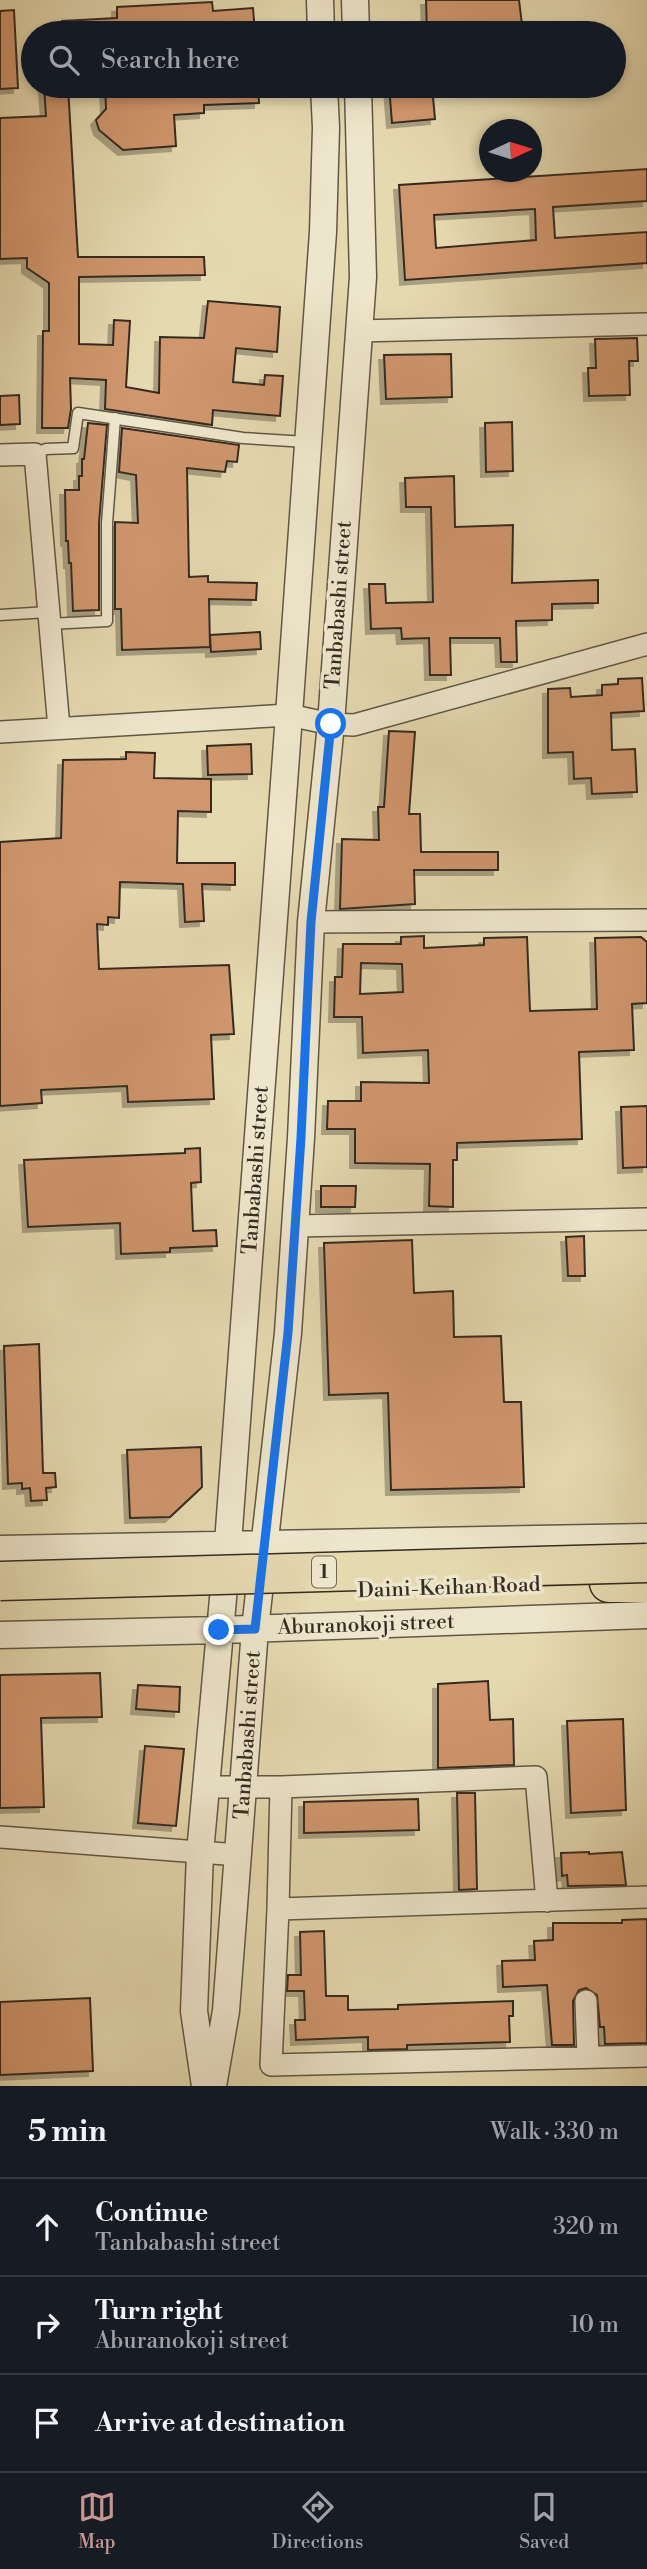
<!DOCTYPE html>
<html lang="en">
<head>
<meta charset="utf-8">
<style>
  :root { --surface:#171b24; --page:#242831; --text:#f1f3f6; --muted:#9ea1a6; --line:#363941; --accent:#c59692 }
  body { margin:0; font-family:"Libre Bodoni",serif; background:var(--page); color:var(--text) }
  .compass { position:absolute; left:479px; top:119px; width:63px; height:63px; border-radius:50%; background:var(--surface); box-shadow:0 4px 10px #0003; rotate:86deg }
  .stop { position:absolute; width:21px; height:21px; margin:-16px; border:5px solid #1a73e8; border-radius:50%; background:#fff }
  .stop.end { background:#1a73e8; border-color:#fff; box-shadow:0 2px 7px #0008 }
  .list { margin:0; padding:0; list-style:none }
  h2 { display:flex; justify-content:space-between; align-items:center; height:91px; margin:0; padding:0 28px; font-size:30px }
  h2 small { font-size:23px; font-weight:400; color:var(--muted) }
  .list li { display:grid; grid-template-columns:46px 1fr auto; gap:21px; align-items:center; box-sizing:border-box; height:98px; padding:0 28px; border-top:2px solid var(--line) }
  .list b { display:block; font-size:26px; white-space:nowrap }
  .list p { margin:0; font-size:23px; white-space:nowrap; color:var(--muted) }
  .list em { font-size:23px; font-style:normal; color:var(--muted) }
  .icon { flex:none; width:38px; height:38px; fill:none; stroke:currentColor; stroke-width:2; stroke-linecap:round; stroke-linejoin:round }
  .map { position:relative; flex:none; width:647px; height:2086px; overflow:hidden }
  .search { position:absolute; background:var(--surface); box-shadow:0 4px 10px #0003; left:21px; right:21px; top:21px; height:77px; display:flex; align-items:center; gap:18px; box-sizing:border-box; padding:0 24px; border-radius:38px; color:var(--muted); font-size:26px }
  .sheet { height:385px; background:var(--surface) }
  nav { display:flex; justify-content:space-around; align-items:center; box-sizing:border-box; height:98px; border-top:2px solid var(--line); background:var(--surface); font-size:19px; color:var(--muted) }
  nav a { display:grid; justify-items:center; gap:4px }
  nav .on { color:var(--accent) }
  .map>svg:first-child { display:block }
</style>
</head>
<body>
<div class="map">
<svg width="647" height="2086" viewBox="0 0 647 2086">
  <defs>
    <filter id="shadow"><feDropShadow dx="-5" dy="5" stdDeviation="0" flood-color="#0004"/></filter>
  </defs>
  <rect width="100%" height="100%" fill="#e5d9b0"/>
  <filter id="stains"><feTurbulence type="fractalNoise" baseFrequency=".00286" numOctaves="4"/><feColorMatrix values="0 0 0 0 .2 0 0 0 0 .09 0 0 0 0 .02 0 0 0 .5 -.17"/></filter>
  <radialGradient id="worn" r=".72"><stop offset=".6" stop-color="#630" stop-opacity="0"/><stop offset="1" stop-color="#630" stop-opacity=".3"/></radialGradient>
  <path fill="#d0966d" stroke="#362c23" stroke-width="2" fill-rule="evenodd" filter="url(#shadow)" d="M426,0H519L523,33H427Z
    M212,2L213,11L253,8L255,33H62V21L117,18V7Z
    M14,10L18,88L0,89V11Z
    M44,86H68L78,257H204L205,275L79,277V344L113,345L114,320L130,321L126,387L159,393L160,337L204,338L208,301L280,307L277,352L236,348L233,382L264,385L265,375L283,376L280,416L213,410L212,425L105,409L106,380L70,378L71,409L68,428H42L43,331H49V283L27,268V258L0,259V118L46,116Z
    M105,86H258L259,103L204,105V113L174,115L176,146L123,150L99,130L96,120L106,109Z
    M389,86H432L435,119L392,123Z
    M647,169V201L553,207L555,238L647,232V263L405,280L399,185ZM535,209L536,240L436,248L434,215Z
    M637,338L638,361H629L630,395L589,396L588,368H596L595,339Z
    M451,354L452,397L386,399L384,355Z
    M19,395L20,424L0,425V396Z
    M512,422L513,471L486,472L485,423Z
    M88,423L107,425L99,523V610L73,611L71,563H69L68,541H66L65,490H79V476H82V459H84Z
    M122,428L239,445L237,462L227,461L225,472L187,468L189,577L208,576V582L257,583L256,600L209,599L210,647L122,650L121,609H115V522L138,523L136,475L119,472Z
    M454,476L455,527L513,525L512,583L598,580V603L552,604V620L516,621L517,662H501L500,638H450L451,675H430L429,638L402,639L401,628L371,629L369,584H385L386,603L433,602L431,507H406L405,478Z
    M260,632L261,649L211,652L210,635Z
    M642,678L644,711L611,713L612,750L635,749L637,792L592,794L591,778L574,779L573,752L548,753V689L570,688L571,697L602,695V685L618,684V679Z
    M389,731L415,732L409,814H420L421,852H498V870H414L415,904L340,909L342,839L379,840L378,807H384Z
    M251,744L252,774L208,775L207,746Z
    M126,752L155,753L154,778L211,779V812L178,811L177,863H235V885L202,884L204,921L185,922L183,884L120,882L119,918L108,917V925L97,924L99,969L229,965L234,1034L211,1035L214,1099L128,1102L127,1086L41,1090L42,1103L0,1106V842L61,838L63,760L126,759Z
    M424,936V948L484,945V938L527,937L530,1011L597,1009L595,938L641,937L647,942V1003L632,1004L634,1050L579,1052L582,1139L457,1143V1160H453V1207L429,1206L430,1164L355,1163V1129H327L328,1101H361V1082L429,1083L428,1050L363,1053L362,1017H334L335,977H342L343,944H401V937ZM361,963L402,964L403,992L360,994Z
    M647,1106V1167L623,1168L621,1107Z
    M200,1148L201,1182L191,1183L193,1231L216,1230L217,1246L170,1248V1252L121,1254L120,1223L28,1227L24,1160L185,1153V1149Z
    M321,1186H356L355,1207H321Z
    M584,1236L585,1276H568L566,1237Z
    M412,1240L414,1293L453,1291L454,1337L501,1336L504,1402H521L524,1487L391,1490L388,1393L329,1395L324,1243Z
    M39,1344L43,1473H55L56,1487L46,1488L47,1500L31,1501L30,1488L22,1489V1483L8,1484L4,1346Z
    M201,1447L202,1487L170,1517L130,1518L127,1450Z
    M100,1673L102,1717L41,1718L44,1807L0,1808V1675Z
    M488,1681L490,1720L513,1719L514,1765L438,1768V1684Z
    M138,1685L180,1687L179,1712L136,1709Z
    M623,1719L626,1810L571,1813L567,1721Z
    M145,1746L184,1749L176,1826L138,1823Z
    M457,1793H475L477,1889L459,1890Z
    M418,1799L419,1830L304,1833V1802Z
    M589,1852V1854L622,1852L626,1885L568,1886L567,1875L562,1876L561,1853Z
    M647,1919V2043L605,2044L604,2027H600L597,1995L586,1988L579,1990L573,2001L574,2045H552L547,1985L503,1987L502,1961L535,1960L534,1941L553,1940V1923H622V1920Z
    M324,1931L326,1996H348V2010L398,2009V2005L513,2001V2016H509L510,2042L407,2045V2049L368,2050V2037L296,2040L295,2020H305L304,1991H287L288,1975H301L300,1932Z
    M90,1998L93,2071L0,2075V2002Z"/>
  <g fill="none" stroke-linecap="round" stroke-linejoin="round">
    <defs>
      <path id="service" d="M35,454L46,449L73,448L78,413L243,438L307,442
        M0,615L48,612
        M49,624L107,621V523L115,418"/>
      <path id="minor" d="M359,331L647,324
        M0,455L35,454L59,728
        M0,732L289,715L331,724L354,725L647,644
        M311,922L647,920
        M295,1226L647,1219
        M206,1787H281L536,1777L547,1901
        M281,1787L278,1909L647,1897
        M0,1837L239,1855
        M278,1909L271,2065L647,2056
        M586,2001L588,2057"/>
      <path id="tertiary" d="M320,0L321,33
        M355,0L356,33
        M0,1549L647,1537
        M0,1635L219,1630L647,1615
        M205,2086L194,2011L200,1853L228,1543L289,715L323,232L326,128L324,86
        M213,2086L226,2011L255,1629L288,1333L301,1138L311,922L331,724L363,277L358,86"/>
      <path id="motorway" d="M609,1583H647"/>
    </defs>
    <use href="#service" stroke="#625746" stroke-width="13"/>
    <use href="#minor" stroke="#625746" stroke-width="24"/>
    <use href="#tertiary" stroke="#625746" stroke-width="29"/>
    <use href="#motorway" stroke="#362c23" stroke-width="41"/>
    <use href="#service" stroke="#eee6cc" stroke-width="10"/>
    <use href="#minor" stroke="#eee6cc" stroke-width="21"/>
    <use href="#tertiary" stroke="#eee6cc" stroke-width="26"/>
    <use href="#motorway" stroke="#e5d9b0" stroke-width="38"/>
    <defs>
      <path id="motorway-bridge" d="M0,1581L647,1563"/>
    </defs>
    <use href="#motorway-bridge" stroke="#362c23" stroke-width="41" stroke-linecap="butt"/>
    <use href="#motorway-bridge" stroke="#e5d9b0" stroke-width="38"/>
  </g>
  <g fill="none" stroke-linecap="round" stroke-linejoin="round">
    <path stroke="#1a73e8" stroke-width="9" d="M219,1630L255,1629L288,1333L301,1138L311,922L331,724"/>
  </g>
  <g text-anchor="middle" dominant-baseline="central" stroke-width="7" stroke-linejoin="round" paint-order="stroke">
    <rect fill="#eee6cc" stroke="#6d6456" stroke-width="2" x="312" y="1556.5" width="24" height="31" rx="5"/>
    <g font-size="19" font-weight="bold" fill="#362c23">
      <text x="324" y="1572">1</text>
    </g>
    <g font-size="21" fill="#362c23" stroke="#eee6cc">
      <text transform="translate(339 605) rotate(-86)">Tanbabashi street</text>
      <text transform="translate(256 1170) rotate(-86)">Tanbabashi street</text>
      <text transform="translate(449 1588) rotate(-2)">Daini-Keihan Road</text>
      <text transform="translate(366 1625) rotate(-2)">Aburanokoji street</text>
      <text transform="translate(248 1735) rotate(-86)">Tanbabashi street</text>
    </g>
  </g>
  <rect width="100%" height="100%" filter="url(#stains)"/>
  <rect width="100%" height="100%" fill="url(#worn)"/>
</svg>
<svg class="compass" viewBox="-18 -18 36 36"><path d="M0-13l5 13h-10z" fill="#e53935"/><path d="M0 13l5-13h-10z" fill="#9ea1a6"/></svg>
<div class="stop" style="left:331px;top:724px"></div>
<div class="stop end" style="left:219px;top:1630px"></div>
<div class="search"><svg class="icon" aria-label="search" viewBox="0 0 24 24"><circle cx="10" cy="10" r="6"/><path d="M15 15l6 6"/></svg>Search here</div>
</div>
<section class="sheet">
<h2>5 min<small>Walk · 330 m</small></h2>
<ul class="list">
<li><svg class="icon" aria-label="ahead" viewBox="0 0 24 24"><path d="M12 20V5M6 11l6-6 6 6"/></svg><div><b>Continue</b><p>Tanbabashi street</p></div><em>320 m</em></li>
<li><svg class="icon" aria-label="right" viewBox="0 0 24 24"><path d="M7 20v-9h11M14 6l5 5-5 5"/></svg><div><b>Turn right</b><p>Aburanokoji street</p></div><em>10 m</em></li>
<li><svg class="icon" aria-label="arrive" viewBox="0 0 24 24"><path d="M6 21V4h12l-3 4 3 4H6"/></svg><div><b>Arrive at destination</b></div></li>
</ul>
</section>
<nav>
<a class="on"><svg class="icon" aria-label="map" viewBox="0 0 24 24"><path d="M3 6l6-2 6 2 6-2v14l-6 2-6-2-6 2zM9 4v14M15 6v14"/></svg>Map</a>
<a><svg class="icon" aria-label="directions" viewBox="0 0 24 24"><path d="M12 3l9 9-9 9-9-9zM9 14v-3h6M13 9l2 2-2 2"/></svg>Directions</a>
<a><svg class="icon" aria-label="saved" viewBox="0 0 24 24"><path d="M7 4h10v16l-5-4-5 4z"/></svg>Saved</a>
</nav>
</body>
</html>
